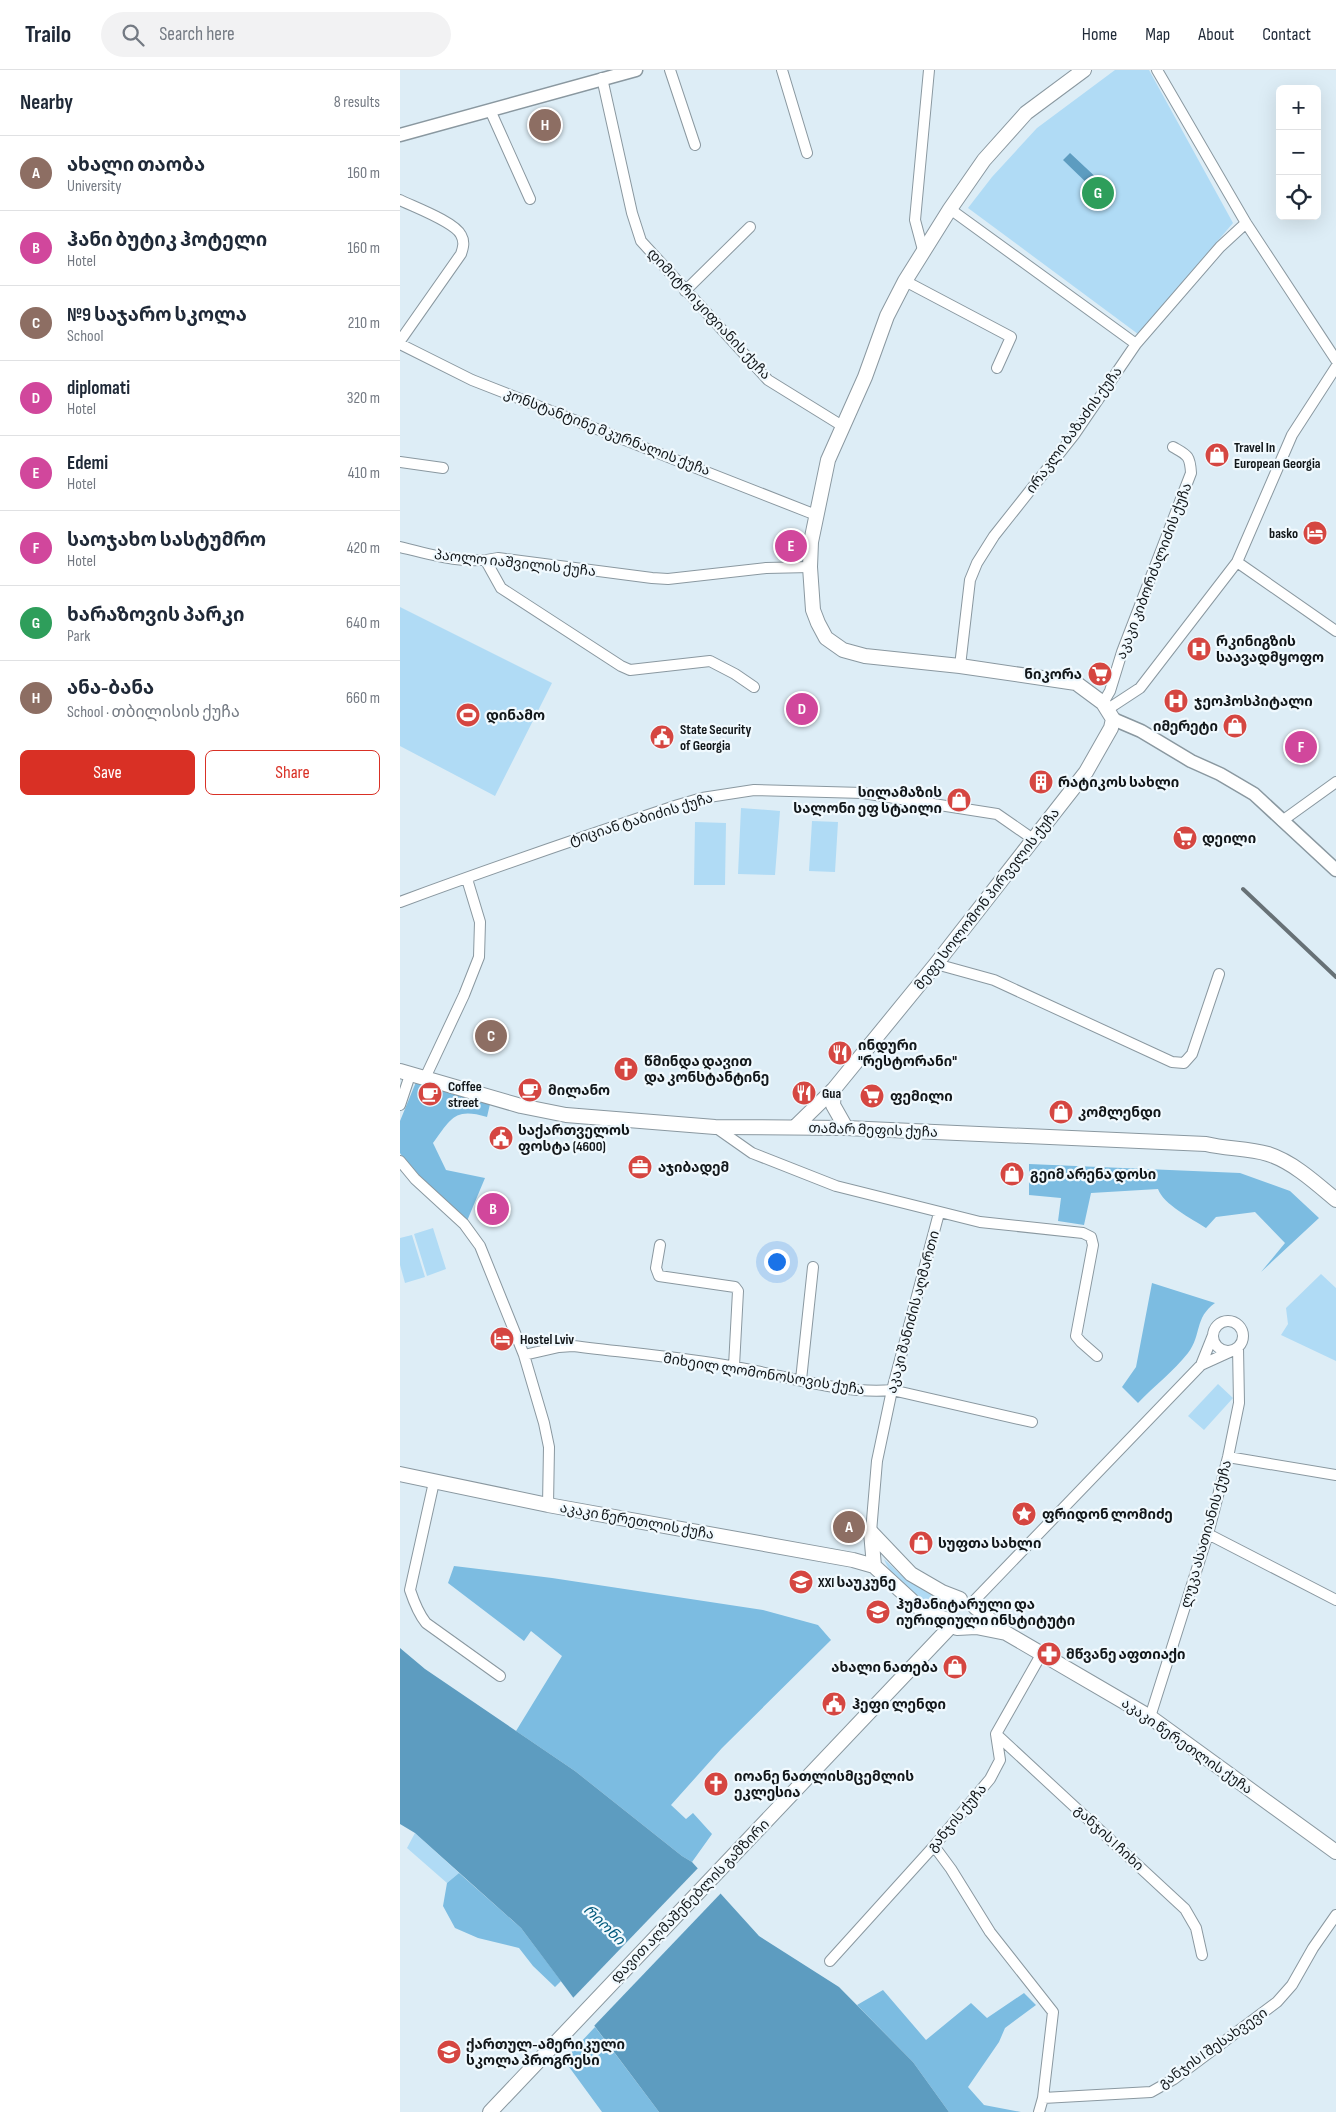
<!DOCTYPE html>
<html lang="en">
<head>
<meta charset="utf-8">
<style>
  :root { --surface:#fff; --page:#f2f2f3; --text:#1f2937; --muted:#747a83; --line:#e0e1e3; --accent:#d93025 }
  body { margin:0; font-family:"Sofia Sans Condensed","Noto Sans Georgian",sans-serif; background:var(--page); color:var(--text) }
  .controls { position:absolute; right:15px; top:15px; display:grid; overflow:hidden; border-radius:8px; box-shadow:0 5px 20px #0002 }
  .controls button { width:45px; height:45px; display:grid; place-items:center; padding:0; border:0; border-bottom:1px solid var(--line); background:var(--surface); color:var(--text); font:25px sans-serif }
  .you { position:absolute; left:376px; top:1191px; width:18px; height:18px; margin:-12px; border:4px solid #fff; border-radius:50%; background:#1a73e8; box-shadow:0 0 0 8px #1a73e833 }
  .badge { display:grid; place-items:center; width:32px; height:32px; border-radius:50%; background:var(--accent); color:#fff; font-size:16px; font-weight:700 }
  .pin { position:absolute; translate:-50% -50%; border:2px solid #fff; box-shadow:0 1px 5px #0006 }
  .list { margin:0; padding:0; list-style:none }
  h2 { display:flex; justify-content:space-between; align-items:center; height:65px; margin:0; padding:0 20px; font-size:21px }
  h2 small { font-size:16px; font-weight:400; color:var(--muted) }
  .list li { display:grid; grid-template-columns:32px 1fr auto; gap:15px; align-items:center; box-sizing:border-box; height:75px; padding:0 20px; border-top:1px solid var(--line) }
  .list b { display:block; font-size:19px; white-space:nowrap }
  .list p { margin:0; font-size:16px; white-space:nowrap; color:var(--muted) }
  .list em { font-size:16px; font-style:normal; color:var(--muted) }
  .actions { display:flex; gap:10px; padding:15px 20px }
  .actions a { flex:1; padding:11px 0; border:1px solid var(--accent); border-radius:8px; text-align:center; font-size:18px; color:var(--accent) }
  .actions .main { background:var(--accent); color:#fff }
  .icon { flex:none; width:28px; height:28px; fill:none; stroke:currentColor; stroke-width:2; stroke-linecap:round; stroke-linejoin:round }
  .map { position:relative; flex:none; width:936px; height:2042px; overflow:hidden }
  header { display:flex; align-items:center; gap:30px; box-sizing:border-box; height:70px; padding:0 25px; background:var(--surface); border-bottom:1px solid var(--line) }
  header strong { font-size:24px }
  nav { display:flex; gap:28px; margin-inline-start:auto; font-size:18px }
  .search { width:350px; height:45px; background:var(--page); display:flex; align-items:center; gap:12px; box-sizing:border-box; padding:0 18px; border-radius:28px; color:var(--muted); font-size:19px }
  main { display:flex }
  aside { flex:1; background:var(--surface) }
  .map>svg:first-child { display:block }
</style>
</head>
<body>
<header>
<strong>Trailo</strong>
<div class="search"><svg class="icon" aria-label="search" viewBox="0 0 24 24"><circle cx="10" cy="10" r="6"/><path d="M15 15l6 6"/></svg>Search here</div>
<nav><a>Home</a><a>Map</a><a>About</a><a>Contact</a></nav>
</header>
<main>
<aside>
<h2>Nearby<small>8 results</small></h2>
<ul class="list">
<li><span class="badge" style="background:#8d6e63">A</span><div><b>ახალი თაობა</b><p>University</p></div><em>160 m</em></li>
<li><span class="badge" style="background:#d1479c">B</span><div><b>ჰანი ბუტიკ ჰოტელი</b><p>Hotel</p></div><em>160 m</em></li>
<li><span class="badge" style="background:#8d6e63">C</span><div><b>№9 საჯარო სკოლა</b><p>School</p></div><em>210 m</em></li>
<li><span class="badge" style="background:#d1479c">D</span><div><b>diplomati</b><p>Hotel</p></div><em>320 m</em></li>
<li><span class="badge" style="background:#d1479c">E</span><div><b>Edemi</b><p>Hotel</p></div><em>410 m</em></li>
<li><span class="badge" style="background:#d1479c">F</span><div><b>საოჯახო სასტუმრო</b><p>Hotel</p></div><em>420 m</em></li>
<li><span class="badge" style="background:#2e9e5b">G</span><div><b>ხარაზოვის პარკი</b><p>Park</p></div><em>640 m</em></li>
<li><span class="badge" style="background:#8d6e63">H</span><div><b>ანა-ბანა</b><p>School · თბილისის ქუჩა</p></div><em>660 m</em></li>
</ul>
<div class="actions"><a class="main">Save</a><a>Share</a></div>
</aside>
<div class="map">
<svg width="936" height="2042" viewBox="0 0 936 2042">
  <rect width="100%" height="100%" fill="#ddedf6"/>
  <path fill="#b0dbf5" d="M715,0H749L833,153L738,264L568,138L592,107L637,58Z
    M0,537L152,613L95,726L0,676Z
    M341,738L380,741L375,805L338,804Z
    M412,751L438,752L435,802L409,801Z
    M295,752L326,753L325,815H294Z
    M33,1158L46,1199L27,1206L14,1164Z
    M12,1165L25,1207L5,1213L0,1195V1168Z
    M921,1204L936,1218V1291L881,1265L888,1254L886,1238Z
    M818,1314L833,1328L804,1360L788,1346Z
    M484,1489L502,1506L532,1525L525,1533C510,1520 491,1508 484,1489Z
    M15,1763L59,1803L47,1813L7,1778Z"/>
  <path fill="#7cbce1" d="M16,1012L90,1034L87,1047C54,1037 51,1049 33,1073L46,1100L85,1108L67,1151L9,1097L0,1083V1051Z
    M629,1094L840,1103L890,1121L919,1148L861,1202L885,1173L855,1142L816,1147L806,1158C792,1149 763,1134 758,1119L691,1123L684,1155L658,1151L661,1128L629,1125Z
    M752,1213L815,1233C794,1248 802,1265 788,1283C774,1301 754,1316 738,1333L722,1317L736,1297Z
    M54,1496L152,1508L363,1540L418,1555L431,1570L322,1678L271,1735L286,1749L293,1743L312,1764L292,1792L282,1786L175,1701L116,1661L162,1586L131,1561L124,1571L48,1513Z
    M59,1803L121,1858L161,1911L155,1917L133,1896L119,1878L78,1868L55,1858L43,1836L47,1813Z
    M483,1920L526,1970L571,1933L587,1948L624,1923L636,1935L605,1958L599,1972L568,2017L584,2035L621,2042H549L513,1992L457,1935Z
    M195,1957L259,2042H202L164,1990Z"/>
  <path fill="#5d9cc0" d="M670,83L701,112L694,120L663,90Z
    M0,1578L25,1599L175,1701L282,1786L292,1792L359,1866L439,1917L513,1992L549,2042H259L121,1858L15,1763L0,1754Z"/>
  <path fill="#ddedf6" d="M300,1796L323,1821L193,1957L172,1929Z"/>
  <g fill="none" stroke-linecap="round" stroke-linejoin="round">
    <defs>
      <path id="minor" d="M270,0L295,75
        M382,0L407,83
        M757,0L846,153L936,290
        M202,8L232,143L241,171L368,310L444,357
        M90,40L130,129
        M0,130C14,137 55,152 61,165C65,172 63,178 61,184L0,271
        M550,139L736,274
        M523,180L515,150L529,0
        M505,211L611,267L597,298
        M285,221L350,157
        M0,274L72,310L416,445
        M0,392L43,398
        M0,477C32,485 66,495 98,488L252,508L268,509L366,498L410,497
        M86,491L101,518L221,596L230,600L310,591L335,604L354,617
        M837,492L936,561
        M560,596L570,510L577,493L594,466L674,365L736,274L820,177L846,153
        M703,633L710,621L722,582L791,403C790,385 787,385 773,377
        M708,639L740,618L837,492L892,365L936,297
        M882,751L936,712
        M0,832C92,798 185,766 278,735L302,728L354,720L463,723L597,744L633,769
        M536,894L594,910L772,992L784,993L792,984L819,904
        M25,1008L64,925L79,887L80,852L67,809
        M0,1035L10,1005
        M315,1057L352,1083L436,1116L580,1152L683,1163L691,1167L693,1175L676,1266L681,1272L697,1286
        M0,1091L15,1109L64,1154L80,1176L124,1285L144,1353L149,1377L148,1435
        M260,1175L256,1198L259,1206L335,1217L338,1221L334,1296
        M813 1266a15 15 0 1 1 30 0a15 15 0 1 1-30 0Z
        M124,1285L159,1277L173,1276C227,1283 282,1287 335,1297C383,1305 445,1325 492,1320L632,1352
        M801,1295L813,1265
        M401,1310L413,1197
        M828,1387L936,1405
        M34,1412L10,1520C14,1532 18,1543 26,1553L100,1606
        M471,1462L477,1391L492,1320L539,1143
        M808,1464L936,1530
        M572,1533L801,1295L834,1280
        M750,1647L808,1464L828,1387L839,1333L838,1277
        M596,1664L785,1839L796,1858L802,1885
        M534,1776L551,1799L590,1862L653,1942L643,2028L639,2042
        M430,1891L534,1776L590,1709L600,1690L596,1664L642,1583
        M643,2028L751,2022L774,2009L877,1932L892,1915L913,1878L936,1845"/>
      <path id="tertiary" d="M0,65L236,0
        M713,649L741,661L791,691L820,704L854,724L936,800"/>
      <path id="secondary" d="M0,1001L121,1036L166,1045L315,1057L446,1058L806,1074C826,1079 848,1078 868,1084C893,1092 916,1113 936,1130
        M395,1057L434,1019
        M446,1058L433,1035L434,1019L536,894L686,702L711,658L713,649L703,633L676,613L560,596L465,586L443,580L426,568L418,553L413,540L410,497L411,472L428,390L465,307L487,246L505,211L550,139L584,90L626,43L684,0
        M0,1404L148,1435L453,1490L474,1496L524,1542L548,1550L557,1558L576,1557L606,1563
        M471,1462L511,1504L542,1522L560,1529
        M471,1462L474,1496
        M575,1537L606,1563L750,1647L936,1782
        M90,2042L552,1555"/>
    </defs>
    <use href="#minor" stroke="#8a98a0" stroke-width="12"/>
    <use href="#tertiary" stroke="#8a98a0" stroke-width="15"/>
    <use href="#secondary" stroke="#8a98a0" stroke-width="16"/>
    <use href="#minor" stroke="#fff" stroke-width="10"/>
    <use href="#tertiary" stroke="#fff" stroke-width="12"/>
    <use href="#secondary" stroke="#fff" stroke-width="14"/>
    <path stroke="#677176" stroke-width="4" d="M843,819L936,907"/>
  </g>
  <defs>
    <symbol id="shop-disc" viewBox="-11 -11 22 22"><circle r="9.5" fill="#d54641" stroke="#f0f9fe"/><path d="M-5-2.5h2.3a2.7 3.5 0 0 1 5.4 0H5L5.5 6h-11ZM-1.5-2.5h3a1.5 2.3 0 0 0-3 0Z" fill="#fff"/></symbol>
    <symbol id="hotel-disc" viewBox="-11 -11 22 22"><circle r="9.5" fill="#d54641" stroke="#f0f9fe"/><path d="M-6-4.5h1.5V1H6V5H4.5V3h-9V5H-6ZM-4 0a1.8 1.8 0 1 1 3.6 0ZM.5 0V-2.5h3Q6-2.5 6 0Z" fill="#fff"/></symbol>
    <symbol id="hospital-disc" viewBox="-11 -11 22 22"><circle r="9.5" fill="#d54641" stroke="#f0f9fe"/><path d="M-5-5h3v3.5h4V-5h3V5h-3V1.5h-4V5h-3Z" fill="#fff"/></symbol>
    <symbol id="supermarket-disc" viewBox="-11 -11 22 22"><circle r="9.5" fill="#d54641" stroke="#f0f9fe"/><path d="M-6-5.5h2.5l.6 2H6L4.5 2H-2.5L-4.4-4H-6ZM-1.5 3.2a1.3 1.3 0 1 0 .1 0ZM3 3.2a1.3 1.3 0 1 0 .1 0Z" fill="#fff"/></symbol>
    <symbol id="stadium-disc" viewBox="-11 -11 22 22"><circle r="9.5" fill="#d54641" stroke="#f0f9fe"/><path d="M0-5a6.5 5 0 1 0 0 10a6.5 5 0 1 0 0-10ZM-3.5-1.8h7v3.6h-7Z" fill="#fff"/></symbol>
    <symbol id="civic-disc" viewBox="-11 -11 22 22"><circle r="9.5" fill="#d54641" stroke="#f0f9fe"/><path d="M-.6-6.5H3V-4.5H.6V-3L4-1V1h2V6H-6V1h2V-1L-.6-3ZM-1.2 2.5V6h2.4V2.5Z" fill="#fff"/></symbol>
    <symbol id="building-disc" viewBox="-11 -11 22 22"><circle r="9.5" fill="#d54641" stroke="#f0f9fe"/><path d="M-4-6H4V6H1V3H-1V6H-4ZM-2.5-4.3h1.7v1.8h-1.7ZM.8-4.3h1.7v1.8H.8ZM-2.5-1h1.7V.8h-1.7ZM.8-1h1.7V.8H.8Z" fill="#fff"/></symbol>
    <symbol id="restaurant-disc" viewBox="-11 -11 22 22"><circle r="9.5" fill="#d54641" stroke="#f0f9fe"/><path d="M-5-6h1v4h1v-4h1v4h1v-4h1v5L-1.5 .5V6h-2V.5L-5-1ZM5-6V6H3V1.5H1.5Q1.5-4 5-6Z" fill="#fff"/></symbol>
    <symbol id="church-disc" viewBox="-11 -11 22 22"><circle r="9.5" fill="#d54641" stroke="#f0f9fe"/><path d="M-1.2-6h2.4v3.5h3.3v2.4h-3.3V6h-2.4V-.1h-3.3v-2.4h3.3Z" fill="#fff"/></symbol>
    <symbol id="cafe-disc" viewBox="-11 -11 22 22"><circle r="9.5" fill="#d54641" stroke="#f0f9fe"/><path d="M-5.5-4.5H6V0H3Q3 3.5 0 3.5H-2.5Q-5.5 3.5-5.5 0ZM3-3.2v2h1.7v-2ZM-6 4.5H4V6H-6Z" fill="#fff"/></symbol>
    <symbol id="office-disc" viewBox="-11 -11 22 22"><circle r="9.5" fill="#d54641" stroke="#f0f9fe"/><path d="M-6-3h4V-5.5h4V-3h4V5H-6ZM-1-4.5V-3h2v-1.5ZM-6 0V1H6V0Z" fill="#fff"/></symbol>
    <symbol id="sight-disc" viewBox="-11 -11 22 22"><circle r="9.5" fill="#d54641" stroke="#f0f9fe"/><path d="M0-6L1.8-2.2L6-1.7L2.9 1.2L3.7 5.4L0 3.3L-3.7 5.4L-2.9 1.2L-6-1.7L-1.8-2.2Z" fill="#fff"/></symbol>
    <symbol id="school-disc" viewBox="-11 -11 22 22"><circle r="9.5" fill="#d54641" stroke="#f0f9fe"/><path d="M0-5L7-2L0 1L-7-2ZM-4 1L0 2.5L4 1V4Q0 6-4 4Z" fill="#fff"/></symbol>
    <symbol id="university-disc" viewBox="-11 -11 22 22"><circle r="9.5" fill="#d54641" stroke="#f0f9fe"/><path d="M0-5L7-2L0 1L-7-2ZM-4 1L0 2.5L4 1V4Q0 6-4 4Z" fill="#fff"/></symbol>
    <symbol id="pharmacy-disc" viewBox="-11 -11 22 22"><circle r="9.5" fill="#d54641" stroke="#f0f9fe"/><path d="M-2-6h4v4h4v4h-4v4h-4v-4h-4v-4h4Z" fill="#fff"/></symbol>
  </defs>
  <g fill-rule="evenodd">
    <use href="#shop-disc" x="803" y="371" width="28" height="28"/>
    <use href="#hotel-disc" x="901" y="449" width="28" height="28"/>
    <use href="#hospital-disc" x="785" y="565" width="28" height="28"/>
    <use href="#supermarket-disc" x="686" y="590" width="28" height="28"/>
    <use href="#hospital-disc" x="762" y="617" width="28" height="28"/>
    <use href="#stadium-disc" x="54" y="631" width="28" height="28"/>
    <use href="#shop-disc" x="821" y="642" width="28" height="28"/>
    <use href="#civic-disc" x="248" y="653" width="28" height="28"/>
    <use href="#building-disc" x="627" y="698" width="28" height="28"/>
    <use href="#shop-disc" x="545" y="716" width="28" height="28"/>
    <use href="#supermarket-disc" x="771" y="754" width="28" height="28"/>
    <use href="#restaurant-disc" x="426" y="969" width="28" height="28"/>
    <use href="#church-disc" x="212" y="985" width="28" height="28"/>
    <use href="#cafe-disc" x="116" y="1006" width="28" height="28"/>
    <use href="#restaurant-disc" x="390" y="1009" width="28" height="28"/>
    <use href="#cafe-disc" x="16" y="1010" width="28" height="28"/>
    <use href="#supermarket-disc" x="458" y="1012" width="28" height="28"/>
    <use href="#shop-disc" x="647" y="1028" width="28" height="28"/>
    <use href="#civic-disc" x="87" y="1054" width="28" height="28"/>
    <use href="#office-disc" x="226" y="1083" width="28" height="28"/>
    <use href="#shop-disc" x="598" y="1090" width="28" height="28"/>
    <use href="#hotel-disc" x="88" y="1255" width="28" height="28"/>
    <use href="#sight-disc" x="610" y="1430" width="28" height="28"/>
    <use href="#shop-disc" x="507" y="1459" width="28" height="28"/>
    <use href="#school-disc" x="387" y="1498" width="28" height="28"/>
    <use href="#university-disc" x="464" y="1528" width="28" height="28"/>
    <use href="#pharmacy-disc" x="635" y="1570" width="28" height="28"/>
    <use href="#shop-disc" x="541" y="1583" width="28" height="28"/>
    <use href="#civic-disc" x="420" y="1620" width="28" height="28"/>
    <use href="#church-disc" x="302" y="1700" width="28" height="28"/>
    <use href="#school-disc" x="35" y="1968" width="28" height="28"/>
  </g>
  <g text-anchor="middle" dominant-baseline="central" stroke-width="4.5" stroke-linejoin="round" paint-order="stroke">
    <g font-size="14" fill="#12171a" stroke="#f0f9fe">
      <text transform="translate(309 244) rotate(47)">დიმიტრი ყიფიანის ქუჩა</text>
      <text transform="translate(674 360) rotate(-54)">ირაკლი ბაზაძის ქუჩა</text>
      <text transform="translate(207 362) rotate(21)">კონსტანტინე მკურნალის ქუჩა</text>
      <text transform="translate(115 493) rotate(6)">პაოლო იაშვილის ქუჩა</text>
      <text transform="translate(754 501) rotate(-69)">აკაკი კიბორძალიძის ქუჩა</text>
      <text transform="translate(241 749) rotate(-17)">ტიციან ტაბიძის ქუჩა</text>
      <text transform="translate(587 829) rotate(-52)">მეფე სოლომონ პირველის ქუჩა</text>
      <text transform="translate(473 1060) rotate(2)">თამარ მეფის ქუჩა</text>
      <text transform="translate(513 1242) rotate(-75)">აკაკი შანიძის აღმართი</text>
      <text transform="translate(364 1304) rotate(9)">მიხეილ ლომონოსოვის ქუჩა</text>
      <text transform="translate(237 1451) rotate(10)">აკაკი წერეთლის ქუჩა</text>
      <text transform="translate(806 1464) rotate(-74)">ლუკა ასათიანის ქუჩა</text>
      <text transform="translate(787 1676) rotate(35)">აკაკი წერეთლის ქუჩა</text>
      <text transform="translate(557 1748) rotate(-50)">განჯის ქუჩა</text>
      <text transform="translate(709 1768) rotate(43)">განჯის I ჩიხი</text>
      <text transform="translate(290 1831) rotate(-46)">დავით აღმაშენებლის გამზირი</text>
      <text transform="translate(813 1978) rotate(-35)">განჯის I შესახვევი</text>
    </g>
    <g font-size="14" font-weight="bold" fill="#12171a" stroke="#f0f9fe" text-anchor="start">
      <text x="834" y="377">Travel In<tspan x="834" dy="16">European Georgia</tspan></text>
      <text x="898" y="463" text-anchor="end">basko</text>
      <text x="816" y="571">რკინიგზის<tspan x="816" dy="16">საავადმყოფო</tspan></text>
      <text x="682" y="604" text-anchor="end">ნიკორა</text>
      <text x="794" y="631">ჯეოჰოსპიტალი</text>
      <text x="86" y="645">დინამო</text>
      <text x="818" y="656" text-anchor="end">იმერეტი</text>
      <text x="280" y="659">State Security<tspan x="280" dy="16">of Georgia</tspan></text>
      <text x="658" y="712">რატიკოს სახლი</text>
      <text x="542" y="722" text-anchor="end">სილამაზის<tspan x="542" dy="16">სალონი ეფ სტაილი</tspan></text>
      <text x="802" y="768">დეილი</text>
      <text x="458" y="975">ინდური<tspan x="458" dy="16">"რესტორანი"</tspan></text>
      <text x="244" y="991">წმინდა დავით<tspan x="244" dy="16">და კონსტანტინე</tspan></text>
      <text x="48" y="1016">Coffee<tspan x="48" dy="16">street</tspan></text>
      <text x="148" y="1020">მილანო</text>
      <text x="422" y="1023">Gua</text>
      <text x="490" y="1026">ფემილი</text>
      <text x="678" y="1042">კომლენდი</text>
      <text x="118" y="1060">საქართველოს<tspan x="118" dy="16">ფოსტა (4600)</tspan></text>
      <text x="258" y="1097">აჯიბადემ</text>
      <text x="630" y="1104">გეიმ არენა დოსი</text>
      <text x="120" y="1269">Hostel Lviv</text>
      <text x="642" y="1444">ფრიდონ ლომიძე</text>
      <text x="538" y="1473">სუფთა სახლი</text>
      <text x="418" y="1512">XXI საუკუნე</text>
      <text x="496" y="1534">ჰუმანიტარული და<tspan x="496" dy="16">იურიდიული ინსტიტუტი</tspan></text>
      <text x="666" y="1584">მწვანე აფთიაქი</text>
      <text x="538" y="1597" text-anchor="end">ახალი ნათება</text>
      <text x="452" y="1634">ჰეფი ლენდი</text>
      <text x="334" y="1706">იოანე ნათლისმცემლის<tspan x="334" dy="16">ეკლესია</tspan></text>
      <text x="66" y="1974">ქართულ-ამერიკული<tspan x="66" dy="16">სკოლა პროგრესი</tspan></text>
    </g>
    <g font-size="15" font-style="italic" fill="#025a7d" stroke="#f0f9fe">
      <text transform="translate(204 1855) rotate(44)">რიონი</text>
    </g>
  </g>
</svg>
<div class="controls">
<button>+</button>
<button>−</button>
<button><svg class="icon" aria-label="locate" viewBox="0 0 24 24"><circle cx="12" cy="12" r="6"/><path d="M12 2v4M12 18v4M2 12h4M18 12h4"/></svg></button>
</div>
<div class="you"></div>
<div class="pin badge" style="left:449px;top:1457px;background:#8d6e63">A</div>
<div class="pin badge" style="left:93px;top:1139px;background:#d1479c">B</div>
<div class="pin badge" style="left:91px;top:966px;background:#8d6e63">C</div>
<div class="pin badge" style="left:402px;top:639px;background:#d1479c">D</div>
<div class="pin badge" style="left:391px;top:476px;background:#d1479c">E</div>
<div class="pin badge" style="left:901px;top:677px;background:#d1479c">F</div>
<div class="pin badge" style="left:698px;top:123px;background:#2e9e5b">G</div>
<div class="pin badge" style="left:145px;top:55px;background:#8d6e63">H</div>
</div>
</main>
</body>
</html>
